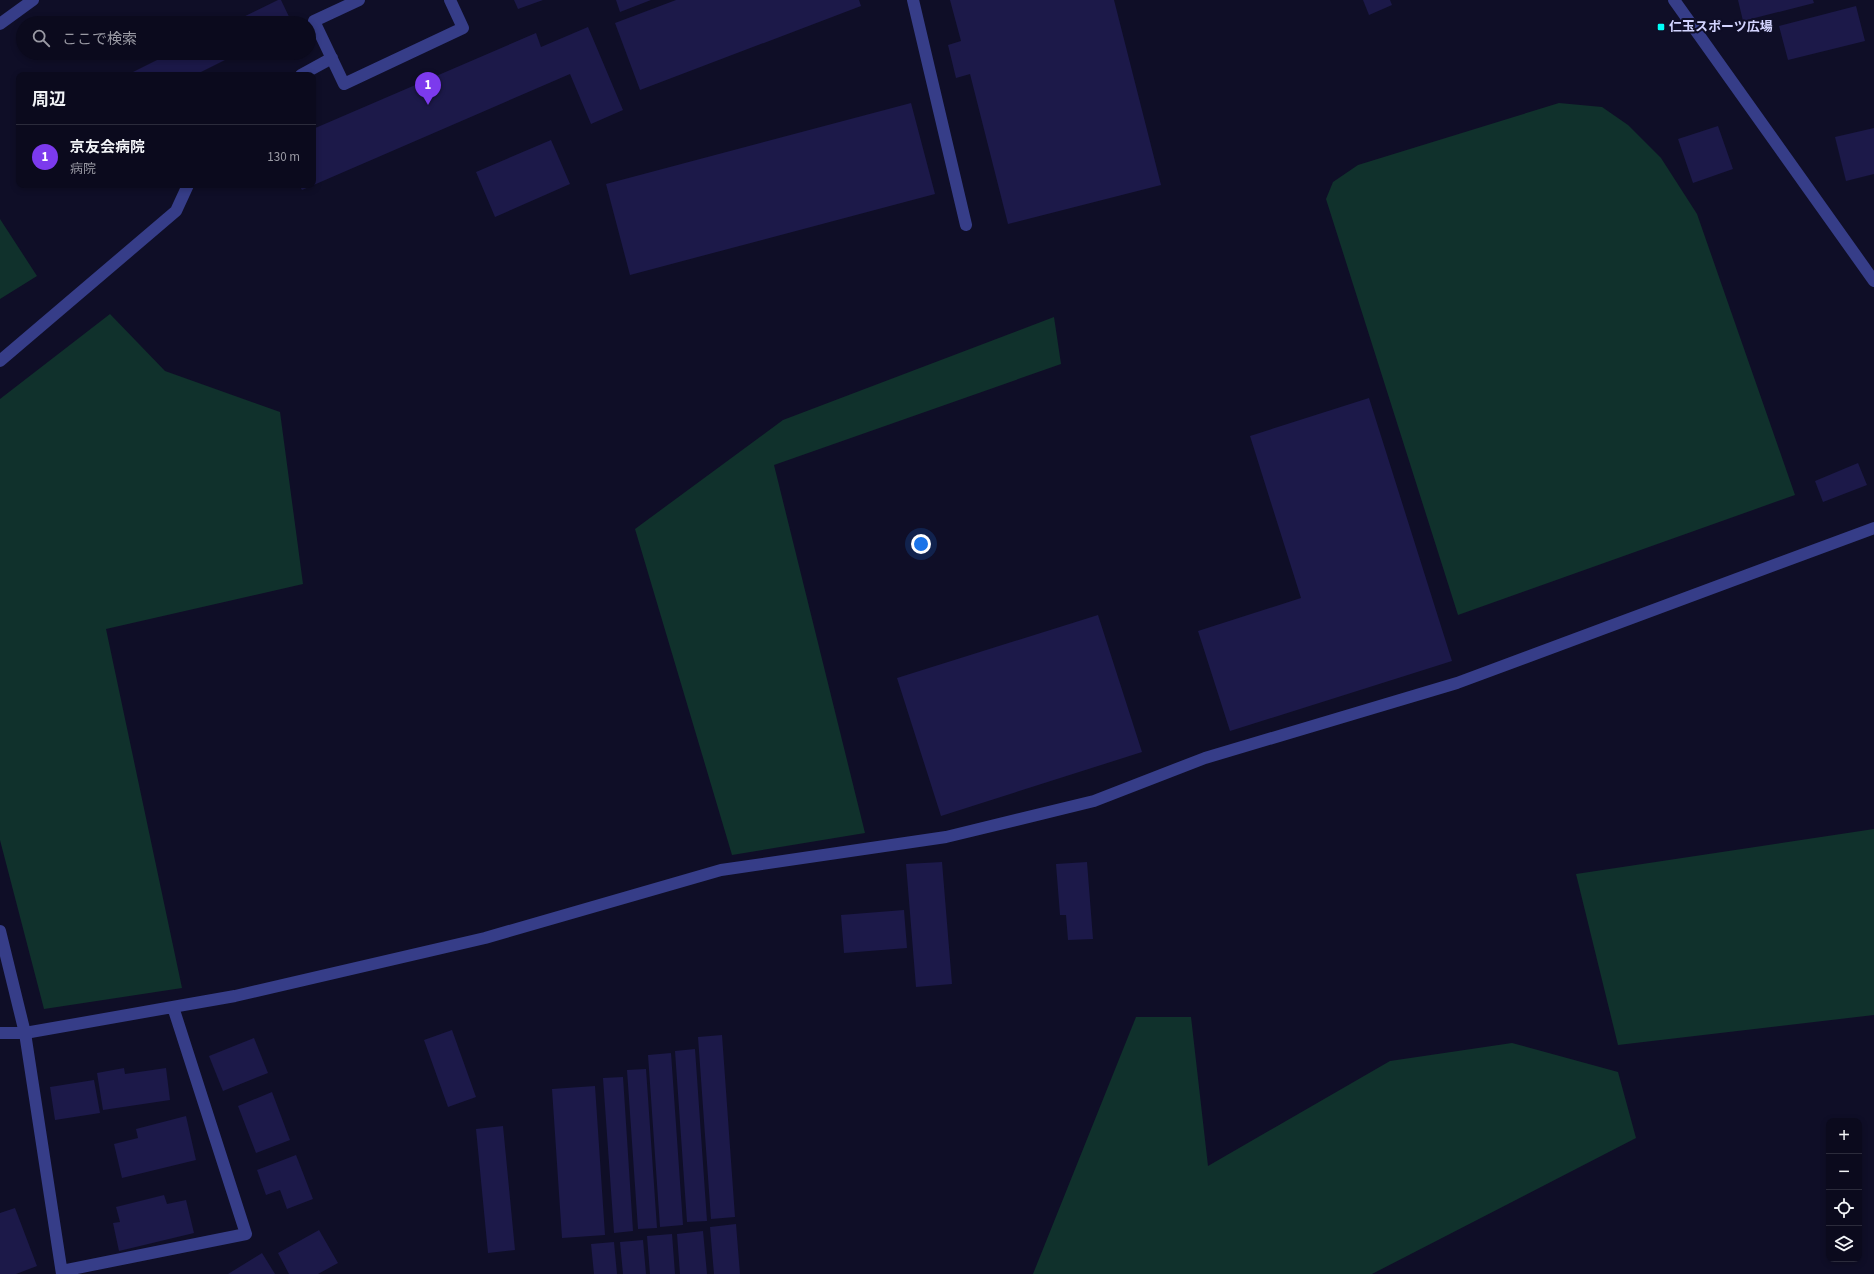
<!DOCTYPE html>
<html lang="ja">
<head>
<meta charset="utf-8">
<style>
  :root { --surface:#0b0a1d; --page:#141326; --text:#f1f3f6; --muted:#9a9aa4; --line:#2b2b3b; --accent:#7c3aed }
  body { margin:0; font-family:"Source Sans 3","Noto Sans JP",sans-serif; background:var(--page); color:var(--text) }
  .controls { position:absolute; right:12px; bottom:12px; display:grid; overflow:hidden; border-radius:8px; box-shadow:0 2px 6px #0003 }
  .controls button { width:36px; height:36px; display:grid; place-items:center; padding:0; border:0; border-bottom:1px solid var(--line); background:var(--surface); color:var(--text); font:20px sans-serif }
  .you { position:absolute; left:921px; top:544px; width:14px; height:14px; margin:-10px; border:3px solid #fff; border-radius:50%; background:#1a73e8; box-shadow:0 0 0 6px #1a73e833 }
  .badge { display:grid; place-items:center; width:26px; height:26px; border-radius:50%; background:var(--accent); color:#fff; font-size:13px; font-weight:700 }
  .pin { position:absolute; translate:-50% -33px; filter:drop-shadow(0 1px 2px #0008) }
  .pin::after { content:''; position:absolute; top:21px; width:14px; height:12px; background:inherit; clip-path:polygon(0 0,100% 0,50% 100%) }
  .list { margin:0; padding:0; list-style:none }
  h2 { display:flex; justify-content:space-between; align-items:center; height:52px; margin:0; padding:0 16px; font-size:17px }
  h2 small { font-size:13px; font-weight:400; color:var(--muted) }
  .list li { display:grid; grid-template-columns:26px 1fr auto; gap:12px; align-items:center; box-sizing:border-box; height:64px; padding:0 16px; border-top:1px solid var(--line) }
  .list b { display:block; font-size:15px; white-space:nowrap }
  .list p { margin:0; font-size:13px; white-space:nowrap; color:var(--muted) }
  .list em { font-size:13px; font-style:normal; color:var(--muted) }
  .icon { flex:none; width:22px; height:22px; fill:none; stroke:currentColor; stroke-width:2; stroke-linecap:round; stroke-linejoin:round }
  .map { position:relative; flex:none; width:1874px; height:1274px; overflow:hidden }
  .search { position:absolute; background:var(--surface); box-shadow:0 2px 6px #0003; left:16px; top:16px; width:300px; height:44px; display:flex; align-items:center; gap:10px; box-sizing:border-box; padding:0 14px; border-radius:22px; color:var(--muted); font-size:15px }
  .panel { position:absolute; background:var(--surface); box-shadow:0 2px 6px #0003; left:16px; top:72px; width:300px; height:116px; border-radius:8px }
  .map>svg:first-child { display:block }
</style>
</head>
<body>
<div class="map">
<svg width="1874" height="1274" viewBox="0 0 1874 1274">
  <rect width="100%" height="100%" fill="#0f0e27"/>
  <path fill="#10312c" d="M1559,103L1602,107L1628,125L1661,158L1697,214L1795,495L1458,615L1326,199L1333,182L1358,165Z
    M0,219L37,276L0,299Z
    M110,314L165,371L280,412L303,584L106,629L182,988L44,1009L0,840V399Z
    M1054,317L1061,364L774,465L865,833L732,855L635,529L783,420Z
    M1874,829V1015L1618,1045L1576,874Z
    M1136,1017H1191L1208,1166L1390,1061L1512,1043L1618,1072L1636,1138L1372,1274H1033Z"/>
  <path fill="#1c1949" d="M278,0H281L292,23H231Z
    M514,0H543L518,9Z
    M616,0H651L620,12Z
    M676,0H859L861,6L640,90L615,23Z
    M950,0H1114L1161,185L1008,224L970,74L956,78L948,45L961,41Z
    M1363,0H1390L1392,5L1369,15Z
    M1738,0H1813L1814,3L1743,21Z
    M1856,6L1865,41L1788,60L1779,26Z
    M588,27L623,110L591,124L570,74L302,190L299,185H313V129L536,33L541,47Z
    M171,53H239L195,75H127Z
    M911,103L935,194L630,275L606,184Z
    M1718,126L1733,169L1693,183L1678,139Z
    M1874,128V174L1846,181L1835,137Z
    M551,140L570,184L495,217L476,172Z
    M1369,398L1452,661L1230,731L1198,631L1301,598L1250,436Z
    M1858,463L1867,485L1823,502L1815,481Z
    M1098,615L1142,752L941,816L897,678Z
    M942,862L952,984L916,987L906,864Z
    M1087,862L1093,939L1068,940L1066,915H1060L1056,864Z
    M904,910L907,948L844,953L841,915Z
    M452,1030L476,1097L448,1107L424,1040Z
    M722,1035L735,1217L711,1219L698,1037Z
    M254,1038L268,1073L223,1091L209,1056Z
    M695,1049L707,1221L687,1222L675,1051Z
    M671,1053L683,1225L660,1227L648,1055Z
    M124,1068L125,1074L166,1068L170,1100L103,1110L97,1073Z
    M646,1069L657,1228L638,1229L627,1070Z
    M623,1077L633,1231L614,1233L603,1078Z
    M94,1080L100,1113L55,1120L50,1087Z
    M595,1086L605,1235L562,1238L552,1089Z
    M272,1092L290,1140L256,1153L238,1106Z
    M186,1116L196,1160L122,1178L114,1144L138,1138L136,1129Z
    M503,1126L515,1250L488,1253L476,1129Z
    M296,1155L313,1199L287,1209L280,1190L266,1195L257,1170Z
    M164,1195L167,1204L186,1200L194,1233L119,1251L113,1223L120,1222L116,1207Z
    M15,1208L37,1266L16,1274H0V1213Z
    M736,1224L740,1274H714L710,1227Z
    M319,1230L338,1263L318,1274H289L278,1253Z
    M703,1231L707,1274H680L677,1234Z
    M672,1234L675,1274H650L647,1236Z
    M643,1240L646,1274H623L620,1242Z
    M614,1242L617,1274H594L591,1244Z
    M262,1253L275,1274H228Z"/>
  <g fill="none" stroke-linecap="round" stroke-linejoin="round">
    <path stroke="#363d88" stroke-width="12" d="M359,0L314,21L344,84L463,28L450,0
      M913,0L966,225
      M1674,0L1874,281
      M0,24L33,0
      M301,75L332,58
      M0,361L176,211L188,185
      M0,931L25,1033L62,1274
      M0,1033H25L235,996L485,938L721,870L946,837L1094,801L1205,758L1457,683L1874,528
      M62,1271L246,1234L173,1007"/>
  </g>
  <rect fill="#00fef8" stroke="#0f0e27" stroke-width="1.5" x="1657" y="23" width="8" height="8" rx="2"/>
  <g text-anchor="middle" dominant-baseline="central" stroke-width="4" stroke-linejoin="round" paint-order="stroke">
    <g font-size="13" font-weight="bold" fill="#d3d4ff" stroke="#0f0e27" text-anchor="start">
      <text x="1669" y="27">仁玉スポーツ広場</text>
    </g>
  </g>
</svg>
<div class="controls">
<button>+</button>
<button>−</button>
<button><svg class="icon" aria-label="locate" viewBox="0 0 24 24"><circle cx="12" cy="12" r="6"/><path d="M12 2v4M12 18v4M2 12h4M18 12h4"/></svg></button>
<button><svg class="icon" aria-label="layers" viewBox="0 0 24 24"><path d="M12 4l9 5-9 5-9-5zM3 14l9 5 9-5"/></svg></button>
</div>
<div class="you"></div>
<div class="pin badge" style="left:428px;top:105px">1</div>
<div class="search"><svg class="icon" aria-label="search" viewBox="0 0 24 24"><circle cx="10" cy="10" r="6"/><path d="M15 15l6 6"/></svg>ここで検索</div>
<section class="panel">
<h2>周辺<small></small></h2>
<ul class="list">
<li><span class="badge">1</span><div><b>京友会病院</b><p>病院</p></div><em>130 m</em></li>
</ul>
</section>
</div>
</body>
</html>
